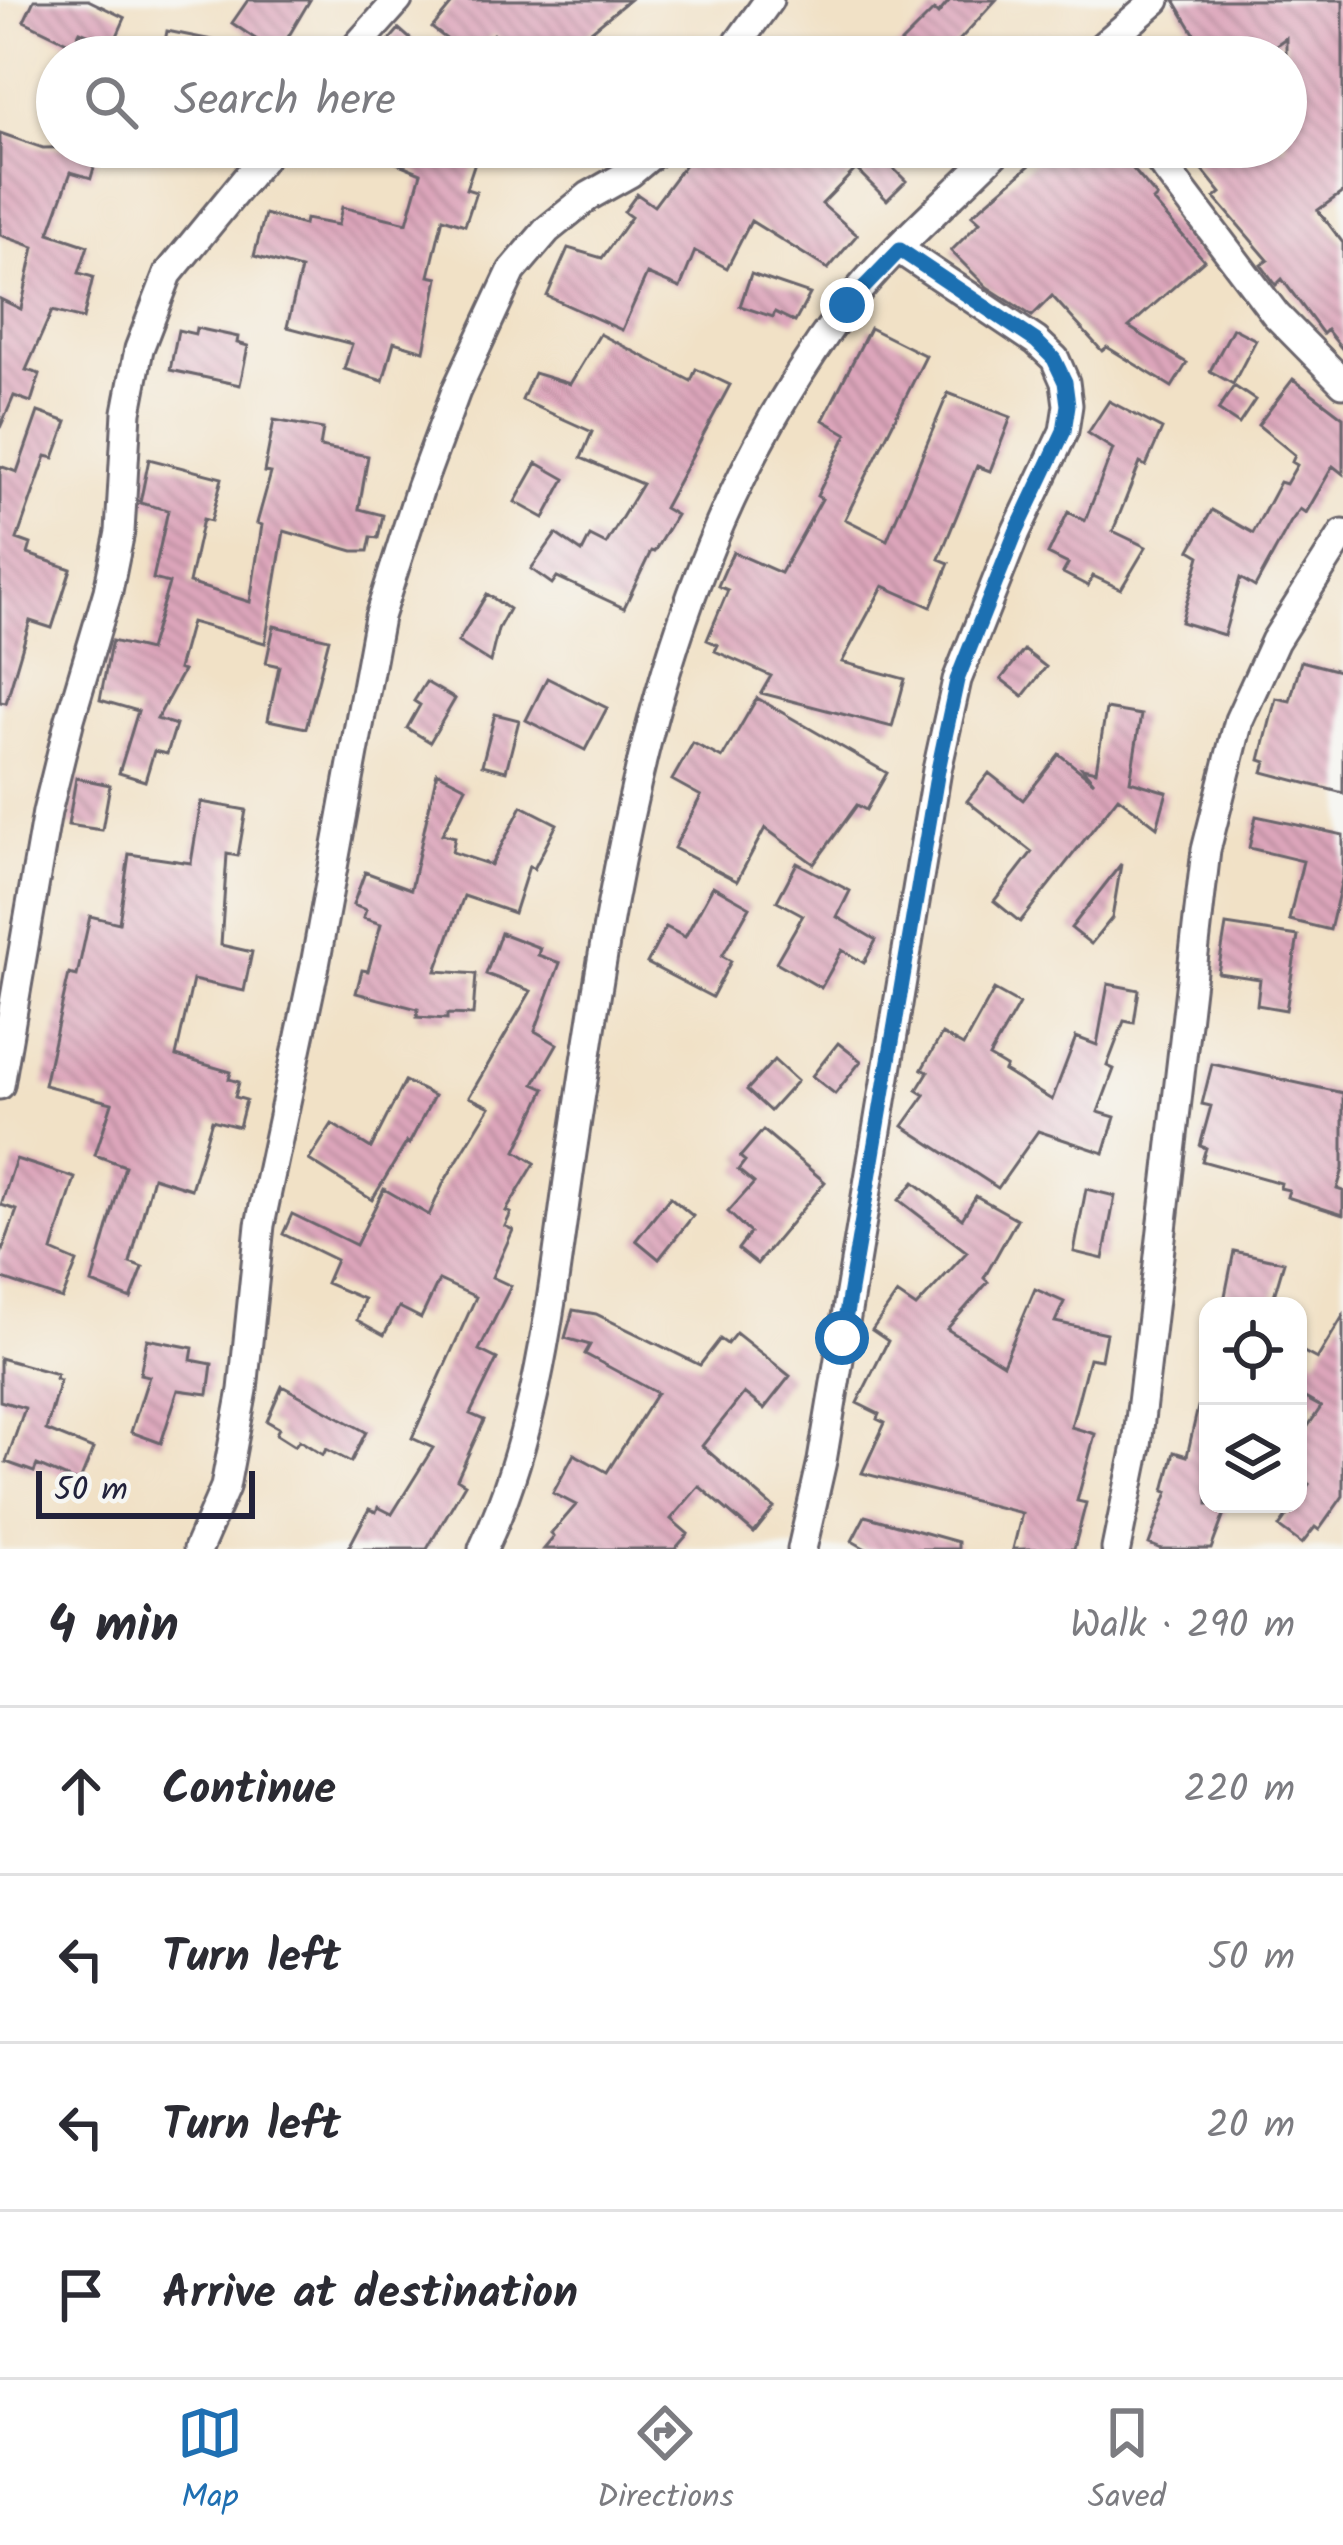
<!DOCTYPE html>
<html lang="en">
<head>
<meta charset="utf-8">
<style>
  :root { --surface:#fff; --page:#f7f7f7; --text:#2b2b33; --muted:#7c7c81; --line:#e1e1e2; --accent:#1f6fb2 }
  body { margin:0; font-family:Kalam,sans-serif; background:var(--page); color:var(--text) }
  .controls { position:absolute; right:36px; bottom:36px; display:grid; overflow:hidden; border-radius:24px; box-shadow:0 3px 9px #0004 }
  .controls button { width:108px; height:108px; display:grid; place-items:center; padding:0; border:0; border-bottom:3px solid var(--line); background:var(--surface); color:var(--text); font:60px sans-serif }
  .scale { position:absolute; left:36px; bottom:30px; width:219px; box-sizing:border-box; padding-left:12px; border:6px solid #22223b; border-top:0; font-size:33px; line-height:42px; white-space:nowrap; color:#22223b; -webkit-text-stroke:9px #f6f6f2; paint-order:stroke }
  .stop { position:absolute; width:36px; height:36px; margin:-27px; border:9px solid #1f6fb2; border-radius:50%; background:#fff }
  .stop.end { background:#1f6fb2; border-color:#fff; box-shadow:0 3px 12px #0008 }
  .list { margin:0; padding:0; list-style:none }
  h2 { display:flex; justify-content:space-between; align-items:center; height:156px; margin:0; padding:0 48px; font-size:51px }
  h2 small { font-size:39px; font-weight:400; color:var(--muted) }
  .list li { display:grid; grid-template-columns:78px 1fr auto; gap:36px; align-items:center; box-sizing:border-box; height:168px; padding:0 48px; border-top:3px solid var(--line) }
  .list b { display:block; font-size:45px; white-space:nowrap }
  .list em { font-size:39px; font-style:normal; color:var(--muted) }
  .icon { flex:none; width:66px; height:66px; fill:none; stroke:currentColor; stroke-width:2; stroke-linecap:round; stroke-linejoin:round }
  .map { position:relative; flex:none; width:1343px; height:1549px; overflow:hidden }
  .search { position:absolute; background:var(--surface); box-shadow:0 3px 9px #0004; left:36px; right:36px; top:36px; height:132px; display:flex; align-items:center; gap:30px; box-sizing:border-box; padding:0 42px; border-radius:66px; color:var(--muted); font-size:45px }
  .sheet { height:828px; background:var(--surface) }
  nav { display:flex; justify-content:space-around; align-items:center; box-sizing:border-box; height:168px; border-top:3px solid var(--line); background:var(--surface); font-size:33px; color:var(--muted) }
  nav a { display:grid; justify-items:center; gap:6px }
  nav .on { color:var(--accent) }
  .map>svg:first-child { display:block }
</style>
</head>
<body>
<div class="map">
<svg width="1343" height="1549" viewBox="0 0 1343 1549">
  <defs>
    <pattern id="building-back-hatch" width="6" height="6" patternUnits="userSpaceOnUse" patternTransform="scale(3)"><rect width="6" height="6" fill="#dda6bb"/><path d="M-1 5l2 2M0 0l6 6M5-1l2 2" fill="none" stroke="#b38799"/></pattern>
  </defs>
  <rect width="100%" height="100%" fill="#f6f6f2"/>
  <filter id="ink" filterUnits="userSpaceOnUse"><feTurbulence type="fractalNoise" baseFrequency=".00833" numOctaves="2"/><feDisplacementMap in="SourceGraphic" scale="24" xChannelSelector="R" yChannelSelector="G"/><feConvolveMatrix kernelMatrix="1 2 1 2 8 2 1 2 1" color-interpolation-filters="sRGB"/></filter>
  <filter id="wash" filterUnits="userSpaceOnUse"><feTurbulence type="fractalNoise" baseFrequency=".004" numOctaves="4" result="noise"/><feDisplacementMap in="SourceGraphic" scale="48" xChannelSelector="R" yChannelSelector="G"/><feGaussianBlur stdDeviation="2.7" result="paint"/><feColorMatrix in="noise" values="0 0 0 0 0 0 0 0 0 0 0 0 0 0 0 0 0 1.4 0 .05"/><feComposite in="paint" operator="in"/></filter>
  <g filter="url(#wash)">
    <rect width="100%" height="100%" fill="#f1e1c6"/>
    <g id="blocks">
      <path fill="url(#building-back-hatch)" d="M34,0H88L125,18L113,45L80,31L73,45L24,21Z
        M248,0H310L278,54L232,23Z
        M455,0H629L575,44L591,57H521L493,34L474,57H470L432,28Z
        M950,0H996L944,57H887L934,10L938,14Z
        M1174,0H1343V192L1318,210L1343,243V350L1327,330L1323,334L1282,279L1276,285L1261,265L1268,260L1215,198L1221,193L1184,147H1286V38L1259,57H1176L1198,40Z
        M399,29L431,57H375Z
        M167,31L242,46L241,57H162Z
        M0,133L43,148L100,147L91,178L71,172L49,233L88,246L79,273L93,277L83,319L52,311L26,370L40,374L31,402L14,396L0,428V299L21,309L34,247L0,235Z
        M358,147H436L476,159L466,189L476,192L465,225L443,218L429,276L438,278L424,351L394,342L383,381L344,369L352,344L287,327L301,269L254,256L265,214L304,225L305,219L338,225L342,207L407,223L421,173Z
        M698,147H878L875,150L906,181L887,200L856,169L822,204L857,235L828,269L751,221L727,268L695,251L680,288L647,274L622,330L547,296L568,248L602,258L631,217L624,212L637,194L654,206Z
        M1051,147H1114L1157,197L1153,201L1204,260L1129,327L1187,363L1172,387L1107,347L1102,351L1052,296L1032,316L987,287L951,251L980,222L972,215Z
        M751,274L810,294L795,322L775,312L773,317L740,306Z
        M196,328L238,337L237,343L248,346L240,385L170,370L178,330L195,334Z
        M870,328L926,356L845,519L887,540L948,393L1011,417L990,471L977,466L939,559L949,563L931,607L883,586L842,662L905,679L892,727L761,693L771,676L715,651L718,645L707,640L728,590L718,586L733,552L781,573L822,499L817,496L847,434L823,420Z
        M1233,328L1256,340L1233,384L1210,371Z
        M600,334L691,381L696,369L730,385L664,508L676,515L654,552L651,551L624,608L557,577L552,584L531,569L556,534L582,552L590,536L606,544L642,484L581,458L592,432L522,400L534,373L570,384Z
        M1293,379L1343,417V474L1333,466L1306,513L1300,509L1290,523L1255,587L1240,578L1224,635L1181,622L1200,556L1190,550L1212,510L1253,533L1280,482L1286,484L1297,465L1292,462L1295,455L1258,425Z
        M1234,386L1255,400L1239,424L1218,410Z
        M1109,401L1162,429L1146,466L1140,463L1113,531L1146,547L1121,589L1093,576L1088,586L1063,573L1068,564L1048,554L1068,512L1085,521L1113,449L1088,433Z
        M38,412L67,422L54,458L46,456L17,539L31,544L28,554L71,569L52,628L30,621L6,703L0,702V466L17,472Z
        M274,420L323,429L320,447L368,456L359,509L383,515L378,538L371,537L368,551H353L284,531L265,643L191,622L178,669L183,671L157,719L176,725L167,754L154,751L145,781L119,773L138,711L100,700L110,649L112,641L149,650L169,583L153,579L168,510L140,503L149,459L222,478L211,521L203,519L189,583L250,602L262,525L257,523L271,473L264,472Z
        M537,463L565,479L544,518L515,502Z
        M487,594L509,609L498,629L490,662L458,642Z
        M274,626L329,639L306,728L268,720L279,666L266,663Z
        M1024,650L1046,667L1023,696L1001,679Z
        M1301,661L1343,672V793L1263,772L1266,762L1260,760L1276,698L1290,701Z
        M547,678L607,708L585,750L526,720Z
        M426,682L455,699L430,742L407,728L420,705L414,701Z
        M757,698L887,773L866,810L857,805L814,864L765,828L737,881L674,848L701,796L672,780L693,743L722,758Z
        M1106,709L1141,715L1130,781L1167,792L1157,827L1118,797L1020,922L994,901L1032,852L967,801L989,773L1023,800L1059,754L1094,782L1082,768L1096,771Z
        M495,714L519,720L506,771L482,765Z
        M437,772L466,787L442,834L455,837L452,852L491,865L522,806L557,824L534,869L529,866L514,913L464,896L436,971L476,974L473,1015L447,1014V1019L417,1017L418,1009L356,993L362,970L368,971L381,924L363,918L366,910L353,905L365,872L411,889Z
        M76,778L110,785L102,830L68,825Z
        M201,802L246,810L238,856L227,854L221,945L252,952L244,991L193,980L176,1056L231,1072L229,1079L239,1082L235,1097L246,1100L239,1127L212,1120L191,1189L153,1177L130,1263L143,1268L131,1299L92,1283L125,1166L95,1155L112,1103L44,1085L69,974L77,976L90,916L119,923L129,854L191,863Z
        M1256,816L1343,835V875L1330,930L1289,920L1303,861L1249,848Z
        M797,863L850,891L837,917L876,940L864,963L842,950L821,988L776,962L803,915L777,901Z
        M1121,864L1112,918L1091,944L1071,928Z
        M713,886L750,907L722,956L731,961L712,997L647,963L666,927L685,937Z
        M1226,925L1298,936L1286,1010L1257,1005L1260,979L1218,973Z
        M501,933L540,948L538,955L560,963L535,1031L557,1044L534,1084L545,1089L516,1151L535,1163L506,1211L511,1213L505,1226L513,1230L492,1277L511,1286L479,1350L497,1359L470,1414L484,1420L457,1479L465,1484L427,1549H348L369,1509L376,1512L378,1507L392,1514L433,1448L412,1438L476,1297L439,1280L421,1318L399,1307L384,1335L357,1320L364,1299L326,1283L336,1260L283,1234L292,1214L356,1245L384,1189L429,1215L444,1182L490,1107L469,1097L531,991L486,974Z
        M1108,984L1139,990L1134,1023L1124,1021L1107,1066L1114,1069L1098,1112L1115,1117L1104,1153L1038,1131L998,1188L903,1126L925,1095L917,1090L928,1072L922,1069L942,1034L963,1046L994,990L1019,1004L989,1057L1006,1067L1004,1071L1052,1100L1076,1037L1097,1045Z
        M838,1043L861,1061L835,1094L812,1076Z
        M774,1060L797,1081L770,1111L747,1090Z
        M1212,1064L1343,1093V1169L1337,1189L1343,1191V1215L1287,1197L1289,1190L1280,1188L1281,1183L1202,1161L1206,1148L1200,1146L1211,1106L1202,1104Z
        M405,1081L434,1096L409,1144L407,1142L372,1200L309,1160L332,1124L371,1148Z
        M763,1130L825,1182L757,1264L738,1249L750,1233L728,1212L754,1183L738,1170L745,1161L740,1157Z
        M16,1159L75,1178L52,1251L77,1262L62,1299L0,1278V1257L17,1210L1,1205Z
        M914,1182L962,1219L976,1196L1017,1219L984,1278L988,1282L947,1329L1003,1364L1035,1289L1064,1302L1055,1322L1106,1333L1101,1360L1089,1358L1071,1427L1095,1434L1077,1501L1086,1503L1074,1549H1013L1022,1513L862,1473L885,1423L877,1419L879,1414L857,1403L888,1341L872,1330L897,1294L916,1307L967,1252L899,1200Z
        M1086,1189L1115,1196L1103,1259L1074,1252Z
        M670,1197L693,1216L659,1259L636,1240Z
        M1234,1251L1284,1262L1271,1306H1223Z
        M573,1310L596,1314L700,1365L720,1339L727,1344L736,1333L790,1376L764,1409L744,1393L702,1446L774,1508L754,1533L699,1486L671,1519L688,1534L675,1549H544L554,1537L551,1534L576,1505L553,1493L574,1454L607,1472L657,1393L585,1354L590,1345L565,1338Z
        M1343,1316V1496L1319,1530L1315,1527L1302,1544L1279,1527L1309,1484L1298,1476V1441L1321,1407L1298,1394V1349L1317,1359Z
        M147,1339L193,1348L191,1360L212,1364L208,1394L178,1390L161,1443L131,1432L149,1376L140,1374Z
        M0,1358L57,1374L55,1379L60,1380L46,1430L93,1449L79,1483L37,1465L34,1472L6,1462L25,1408L0,1401Z
        M282,1386L366,1432L351,1462L326,1449L323,1455L299,1440L295,1446L276,1434L279,1428L267,1421Z
        M1198,1407L1208,1408V1504H1228L1211,1549H1161L1149,1544L1168,1492L1164,1491L1174,1452L1187,1456Z
        M865,1516L958,1542V1549H866L852,1541Z"/>
    </g>
  </g>
  <g filter="url(#ink)">
    <use href="#blocks" fill-opacity="0" stroke="#6a656c" stroke-width="3"/>
    <g fill="none" stroke-linecap="round" stroke-linejoin="round">
      <defs>
        <path id="street" d="M347,57L398,0
          M728,57L769,0
          M1090,57L1156,0
          M1149,147L1276,315L1343,383
          M0,1085L47,812L70,719L108,591L120,532L127,412L139,349L168,274L272,147
          M198,1549L225,1487L243,1390L260,1225L315,965L379,617L420,488L456,391L512,271L547,230L589,196L630,173L661,147
          M483,1549C541,1425 552,1288 572,1153C618,850 655,564 843,310C884,255 952,197 1001,147
          M802,1549L822,1461L937,770L957,680L1016,532L1064,431L1068,405L1065,382L1055,359L1036,341L900,250
          M1116,1549L1137,1446L1206,850L1239,720L1275,641L1343,534"/>
      </defs>
      <use href="#street" stroke="#6a656c" stroke-width="33"/>
      <use href="#street" stroke="#fff" stroke-width="27"/>
    </g>
  </g>
  <g fill="none" stroke-linecap="round" stroke-linejoin="round" filter="url(#ink)">
    <path stroke="#1f6fb2" stroke-width="15" d="M842,1338L938,770L957,680L1016,532L1064,431L1068,405L1065,382L1054,359L1036,341L900,250L847,305"/>
  </g>
</svg>
<div class="controls">
<button><svg class="icon" aria-label="locate" viewBox="0 0 24 24"><circle cx="12" cy="12" r="6"/><path d="M12 2v4M12 18v4M2 12h4M18 12h4"/></svg></button>
<button><svg class="icon" aria-label="layers" viewBox="0 0 24 24"><path d="M12 4l9 5-9 5-9-5zM3 14l9 5 9-5"/></svg></button>
</div>
<div class="scale">50 m</div>
<div class="stop" style="left:842px;top:1338px"></div>
<div class="stop end" style="left:847px;top:305px"></div>
<div class="search"><svg class="icon" aria-label="search" viewBox="0 0 24 24"><circle cx="10" cy="10" r="6"/><path d="M15 15l6 6"/></svg>Search here</div>
</div>
<section class="sheet">
<h2>4 min<small>Walk · 290 m</small></h2>
<ul class="list">
<li><svg class="icon" aria-label="ahead" viewBox="0 0 24 24"><path d="M12 20V5M6 11l6-6 6 6"/></svg><div><b>Continue</b></div><em>220 m</em></li>
<li><svg class="icon" aria-label="left" viewBox="0 0 24 24"><path d="M17 20v-9H6M10 6l-5 5 5 5"/></svg><div><b>Turn left</b></div><em>50 m</em></li>
<li><svg class="icon" aria-label="left" viewBox="0 0 24 24"><path d="M17 20v-9H6M10 6l-5 5 5 5"/></svg><div><b>Turn left</b></div><em>20 m</em></li>
<li><svg class="icon" aria-label="arrive" viewBox="0 0 24 24"><path d="M6 21V4h12l-3 4 3 4H6"/></svg><div><b>Arrive at destination</b></div></li>
</ul>
</section>
<nav>
<a class="on"><svg class="icon" aria-label="map" viewBox="0 0 24 24"><path d="M3 6l6-2 6 2 6-2v14l-6 2-6-2-6 2zM9 4v14M15 6v14"/></svg>Map</a>
<a><svg class="icon" aria-label="directions" viewBox="0 0 24 24"><path d="M12 3l9 9-9 9-9-9zM9 14v-3h6M13 9l2 2-2 2"/></svg>Directions</a>
<a><svg class="icon" aria-label="saved" viewBox="0 0 24 24"><path d="M7 4h10v16l-5-4-5 4z"/></svg>Saved</a>
</nav>
</body>
</html>
